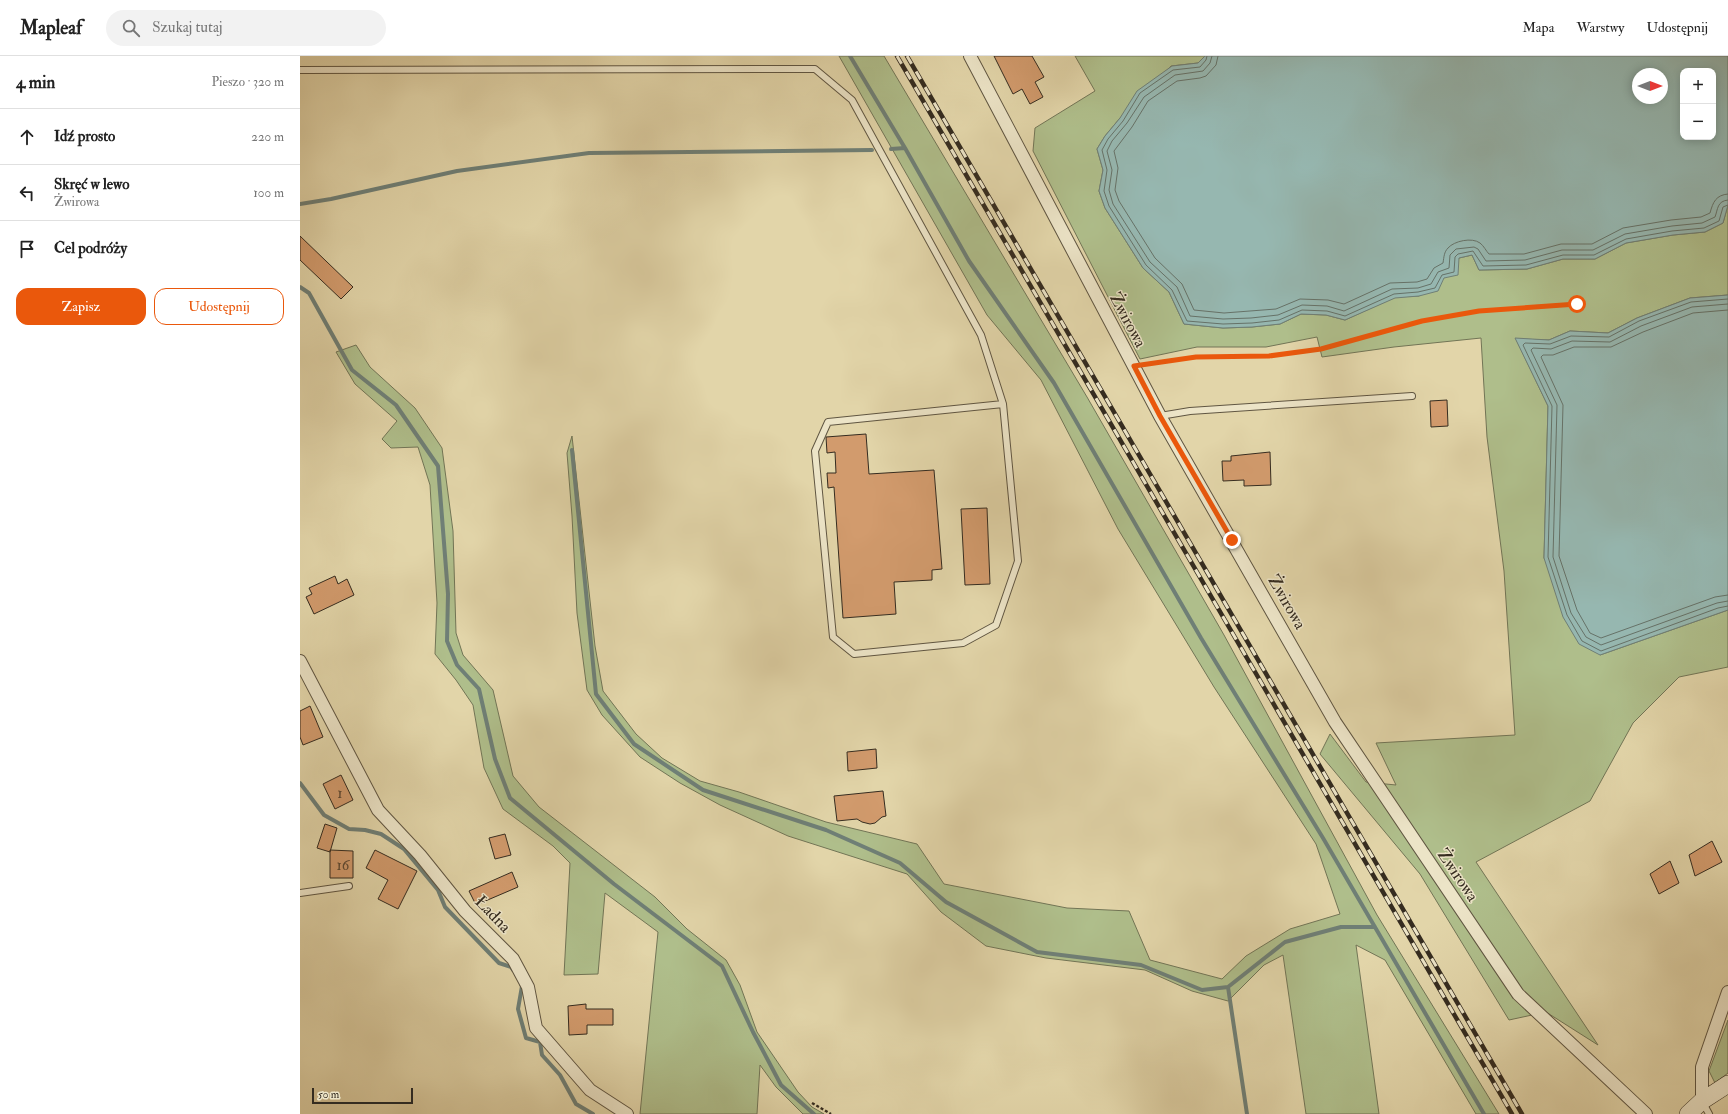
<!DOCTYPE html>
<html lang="pl">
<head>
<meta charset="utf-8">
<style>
  :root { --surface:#fff; --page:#f2f2f2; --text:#222; --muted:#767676; --line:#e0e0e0; --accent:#ea580c }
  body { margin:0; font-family:"IM FELL Double Pica",serif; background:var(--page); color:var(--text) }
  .controls { position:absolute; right:12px; top:12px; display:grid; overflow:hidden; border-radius:8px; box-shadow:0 2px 10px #0003 }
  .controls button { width:36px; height:36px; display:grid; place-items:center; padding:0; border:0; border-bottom:1px solid var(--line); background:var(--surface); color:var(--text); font:20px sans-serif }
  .compass { position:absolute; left:1332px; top:12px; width:36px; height:36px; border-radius:50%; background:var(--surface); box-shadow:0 2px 10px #0003; rotate:90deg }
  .scale { position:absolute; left:12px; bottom:10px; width:101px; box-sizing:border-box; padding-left:4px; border:2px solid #352c20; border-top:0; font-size:11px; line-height:14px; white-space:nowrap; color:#352c20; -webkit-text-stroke:3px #ece4c7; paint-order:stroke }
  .stop { position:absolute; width:12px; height:12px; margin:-9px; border:3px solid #ea580c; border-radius:50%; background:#fff }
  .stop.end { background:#ea580c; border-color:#fff; box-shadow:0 1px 4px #0008 }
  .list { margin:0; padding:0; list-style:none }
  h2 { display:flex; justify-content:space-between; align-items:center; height:52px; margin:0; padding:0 16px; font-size:17px }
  h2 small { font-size:13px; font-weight:400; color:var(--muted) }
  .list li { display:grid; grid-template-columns:26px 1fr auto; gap:12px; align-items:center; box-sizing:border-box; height:56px; padding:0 16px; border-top:1px solid var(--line) }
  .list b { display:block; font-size:15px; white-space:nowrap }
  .list p { margin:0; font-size:13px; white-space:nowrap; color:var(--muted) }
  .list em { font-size:13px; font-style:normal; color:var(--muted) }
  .actions { display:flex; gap:8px; padding:12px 16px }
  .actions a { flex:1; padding:9px 0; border:1px solid var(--accent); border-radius:12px; text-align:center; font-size:14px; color:var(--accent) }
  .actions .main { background:var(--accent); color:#fff }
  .icon { flex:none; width:22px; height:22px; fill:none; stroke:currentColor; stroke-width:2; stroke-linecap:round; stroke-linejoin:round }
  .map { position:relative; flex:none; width:1428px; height:1058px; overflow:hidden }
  header { display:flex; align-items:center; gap:24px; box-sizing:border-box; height:56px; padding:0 20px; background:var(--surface); border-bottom:1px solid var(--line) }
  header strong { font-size:19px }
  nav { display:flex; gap:22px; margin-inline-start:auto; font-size:14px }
  .search { width:280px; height:36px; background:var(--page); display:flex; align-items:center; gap:10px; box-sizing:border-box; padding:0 14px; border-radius:22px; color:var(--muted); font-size:15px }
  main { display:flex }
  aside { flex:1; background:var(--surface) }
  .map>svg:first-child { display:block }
</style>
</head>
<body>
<header>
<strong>Mapleaf</strong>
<div class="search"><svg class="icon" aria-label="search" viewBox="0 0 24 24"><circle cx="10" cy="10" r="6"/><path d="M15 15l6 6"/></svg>Szukaj tutaj</div>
<nav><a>Mapa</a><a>Warstwy</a><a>Udostępnij</a></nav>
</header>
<main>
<aside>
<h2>4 min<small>Pieszo · 320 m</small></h2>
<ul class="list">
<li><svg class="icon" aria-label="ahead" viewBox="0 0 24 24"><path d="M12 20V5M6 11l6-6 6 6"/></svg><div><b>Idź prosto</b></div><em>220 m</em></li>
<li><svg class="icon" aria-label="left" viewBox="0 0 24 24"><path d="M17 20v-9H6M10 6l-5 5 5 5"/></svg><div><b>Skręć w lewo</b><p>Żwirowa</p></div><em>100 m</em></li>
<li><svg class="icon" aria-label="arrive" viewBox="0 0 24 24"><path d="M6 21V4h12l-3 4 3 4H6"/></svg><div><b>Cel podróży</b></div></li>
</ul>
<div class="actions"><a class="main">Zapisz</a><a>Udostępnij</a></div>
</aside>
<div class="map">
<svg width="1428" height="1058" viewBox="0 0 1428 1058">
  <rect width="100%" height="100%" fill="#e2d5a9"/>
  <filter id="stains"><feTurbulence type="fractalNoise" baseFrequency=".005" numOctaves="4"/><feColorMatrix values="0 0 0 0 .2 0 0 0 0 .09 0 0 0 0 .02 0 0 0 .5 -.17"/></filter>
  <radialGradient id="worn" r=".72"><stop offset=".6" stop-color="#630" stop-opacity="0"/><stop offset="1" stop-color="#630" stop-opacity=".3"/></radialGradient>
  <path fill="#afbe8b" stroke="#727556" d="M539,0H584L787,341L924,579L1077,859L1199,1058H1176L1085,904L1056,889L1079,1058H1006L983,899L964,909L928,945L892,935L845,914L746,902L686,890L641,856L607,818L488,780L420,749L380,727L340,701L302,659L287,634L277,557L272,460L267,397L272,380L295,590L303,635L336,678L362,702L400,725L439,736L526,766L617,788L644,828L767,852L829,855L850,904L922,923L946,900L990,873L1040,858L1016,788L914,631L818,473L741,324L687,259Z
    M775,0H905L898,7L871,10L820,62L805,80L797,93L803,114L799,135L805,152L843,212L869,236L884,268L923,272L952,271L980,268L1001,258L1026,259L1045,264L1095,241L1119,240L1144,222L1159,202L1172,199L1179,214L1227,213L1263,203H1295L1326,187L1373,179L1405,176L1423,167L1428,149V239L1390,242L1337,262L1308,277L1270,275L1249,284L1216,283L1248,350L1244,502L1300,599L1428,554V611L1379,621L1333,667L1290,745L1176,806L1298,989L1246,956L1209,964L1120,818L1020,698L1030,678L1066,726L1096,729L1076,687L1215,679L1204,515L1187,381L1181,282L1094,291L1022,301L1017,281L966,291H897L840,303L733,95L735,72L795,35Z
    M56,289L70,311L115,352L142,392L153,475L156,577L163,599L193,634L213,720L239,751L355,841L387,873L426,904L440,929L457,976L498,1036L512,1051L524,1058H503L476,1031L460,1009L457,1058H340L358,876L305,837L298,918L264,919L270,807L253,790L203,753L184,712L173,649L156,624L135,598L137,547L130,429L118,391L91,392L82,383L97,365L55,328L36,296Z
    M1428,964V1017L1415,1027L1409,1015Z"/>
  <path fill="#96b7b0" stroke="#6f7f76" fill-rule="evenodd" d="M905,0H1428V149L1423,167L1405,176L1373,179L1326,187L1295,203H1263L1227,213L1179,214L1172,199L1159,202L1158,219L1144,222L1138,235L1119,240L1095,242L1045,264L1026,259L1001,258L980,268L952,271L923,272L884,268L869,236L843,212L805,152L799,135L803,114L797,93L805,80L820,62L837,35L872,10L898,7ZM1383,15H1413V81H1383ZM1338,18H1362V42H1338Z
    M1428,239V554L1300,599L1279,588L1263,561L1244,502L1248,350L1215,282L1249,284L1270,275L1308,277L1337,262L1390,242Z"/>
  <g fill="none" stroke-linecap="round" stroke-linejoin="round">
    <path stroke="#667268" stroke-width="1" d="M907,0L906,4L900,11L873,14L840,37L823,65L808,83L802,94L807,114L804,135L809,150L846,209L872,234L887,265L923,268L952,267L979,264L1002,254L1027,255L1045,260L1094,238L1118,236L1135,232L1142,219L1154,216L1155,201L1158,198L1173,195L1183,210L1226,209L1263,199H1294L1326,183L1372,175L1404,172L1419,165L1423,151L1428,149
      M912,0L910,7L903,15L875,19L844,41L827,67L812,85L807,95L812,114L809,134L813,148L850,206L877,231L890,260L923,263L951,262L978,259L1002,249L1027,250L1044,255L1092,233L1118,232L1131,228L1138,216L1149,212L1150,199L1156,193L1174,191L1178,193L1186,205L1225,204L1262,194H1293L1325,178L1372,170L1402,167L1415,161C1418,153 1417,145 1428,144
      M918,0L916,9L906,20L900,22L877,25L848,45L832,71L814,95L818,112L815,134L819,145L855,202L882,228L894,254L924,257L976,253L1000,243L1028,244L1044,248L1090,227L1117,226L1127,223L1134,212L1143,207C1144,201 1144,196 1148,192C1154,185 1172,181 1180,187C1184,190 1186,195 1189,198H1224L1261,188H1292L1323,172L1371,164L1401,161L1410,157C1413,146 1416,139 1428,138
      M1428,243L1391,246L1339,265L1309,281L1271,280L1250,288L1225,287L1223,289L1252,350L1248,501L1267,559L1282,585L1301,595L1418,552L1428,550
      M1428,248L1392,251L1341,270L1310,286L1272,285L1251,293L1233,292L1231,294L1257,349L1253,501L1271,557L1286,581L1301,589L1417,547L1428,545
      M1428,254L1393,257L1343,276L1311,291H1274L1253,299H1243L1241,301L1263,349L1259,500L1277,554L1290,577L1301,582L1415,541L1428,539"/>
    <path stroke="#6f7f76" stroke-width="4" d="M550,0L605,92L669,205L754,327L901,582L1023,782L1184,1058
      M591,93L605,92
      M0,148L31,143L157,115L289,97L572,94
      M0,231L9,237L52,314L96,349L138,410L148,538L147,585L157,609L179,633L195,703L210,742L314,828L422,910L453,976L481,1029L514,1058
      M272,394L296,638L334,688L403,734L526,774L600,807L646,846L737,896L841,909L902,934L928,931L985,886L1041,871H1075
      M0,727L24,759L49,773L65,774L81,778L104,793L138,834L145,851L199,907L211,911L213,914
      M221,928L222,930L218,953L226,982L240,986L242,999L260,1019L276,1048L293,1058
      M928,931L947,1058"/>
  </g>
  <path fill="#d29b6d" stroke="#352c20" d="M694,0H732L744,21L735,26L743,41L730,48L722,33L713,38Z
    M0,180L53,231L41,243L0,204Z
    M1147,344L1148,370L1131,371L1130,345Z
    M566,378L569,418L634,414L642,513L632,514V524L594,526L596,558L543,562L534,431L528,432L527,417H536L535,396L527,397L526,381Z
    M970,396L971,429L944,430V424L923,425L922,405H931V400Z
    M687,452L690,528L665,529L661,453Z
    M35,520L38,528L47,523L54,539L14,558L6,541L12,538L9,532Z
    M10,650L23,681L3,689L0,681V655Z
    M576,693L577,712L548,715L547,696Z
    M41,719L53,744L35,753L23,728Z
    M583,735L586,760L582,761L575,767L570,768L562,766L557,763L537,765L534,740Z
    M25,768L37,772L30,796L17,792Z
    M205,778L211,799L195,803L189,782Z
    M1412,785L1422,806L1395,820L1389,799Z
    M30,794L53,795V822H30Z
    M75,794L117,815L98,853L78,843L88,824L66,812Z
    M1370,805L1379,827L1359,838L1350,818Z
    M212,816L218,831L176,849L169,835Z
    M286,948V953H313V969H287V978L269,979L268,950Z"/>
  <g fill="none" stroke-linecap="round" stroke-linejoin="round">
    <defs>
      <path id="lane" d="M0,14L515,13L552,44L681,279L703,348L718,505L696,569L663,587L554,598L533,581L515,395L528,366L703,348
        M860,360L890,355L1112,340
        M0,837L49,830
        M1403,1047L1409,1058"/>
      <path id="street" d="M670,0L860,360L1035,666L1218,938L1346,1058
        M0,605L78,754L120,799L165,855L213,903L228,931L236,972L290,1034L327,1058
        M1402,1045V1011L1428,936"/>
      <path id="secondary" d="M1388,1058L1402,1045L1428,1028"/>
    </defs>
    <use href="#lane" stroke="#605642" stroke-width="8"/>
    <use href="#street" stroke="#605642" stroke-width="14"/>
    <use href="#secondary" stroke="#352c20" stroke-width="18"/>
    <path stroke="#352c20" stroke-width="2.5" stroke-dasharray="3 2" stroke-linecap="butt" d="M846,308L895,301L969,300L1021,293L1122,265L1179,255L1277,248
      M512,1047L531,1058"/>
    <use href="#lane" stroke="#ece4c7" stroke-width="6"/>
    <use href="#street" stroke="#ece4c7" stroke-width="12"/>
    <use href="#secondary" stroke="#ece4c7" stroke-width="17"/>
    <defs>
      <path id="rail" d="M597,0L1212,1058
        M607,0L1222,1058"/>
    </defs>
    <use href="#rail" stroke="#352c20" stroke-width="4.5"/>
    <use href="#rail" stroke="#ece4c7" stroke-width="3" stroke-dasharray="9" stroke-linecap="butt"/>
  </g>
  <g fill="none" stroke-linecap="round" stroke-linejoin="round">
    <path stroke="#ea580c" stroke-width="5" d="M932,484L860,360L834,310L896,301L969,300L1021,293L1122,265L1179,255L1277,248"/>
  </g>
  <g text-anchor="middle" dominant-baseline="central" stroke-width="3" stroke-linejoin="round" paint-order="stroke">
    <g font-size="15" fill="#5c4833">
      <text x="40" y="737">1</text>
      <text x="43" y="809">16</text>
    </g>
    <g font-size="17" fill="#352c20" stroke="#ece4c7">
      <text transform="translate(828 264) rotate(62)">Żwirowa</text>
      <text transform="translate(987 546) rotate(60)">Żwirowa</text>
      <text transform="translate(1158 819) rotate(56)">Żwirowa</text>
      <text transform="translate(193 858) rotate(46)">Ładna</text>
    </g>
  </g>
  <rect width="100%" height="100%" filter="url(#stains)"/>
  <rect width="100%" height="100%" fill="url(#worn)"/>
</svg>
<div class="controls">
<button>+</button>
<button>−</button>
</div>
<svg class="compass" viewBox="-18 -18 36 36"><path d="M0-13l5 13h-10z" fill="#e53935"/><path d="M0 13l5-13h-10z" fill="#767676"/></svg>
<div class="scale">50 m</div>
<div class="stop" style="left:1277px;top:248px"></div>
<div class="stop end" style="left:932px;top:484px"></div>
</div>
</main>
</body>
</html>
